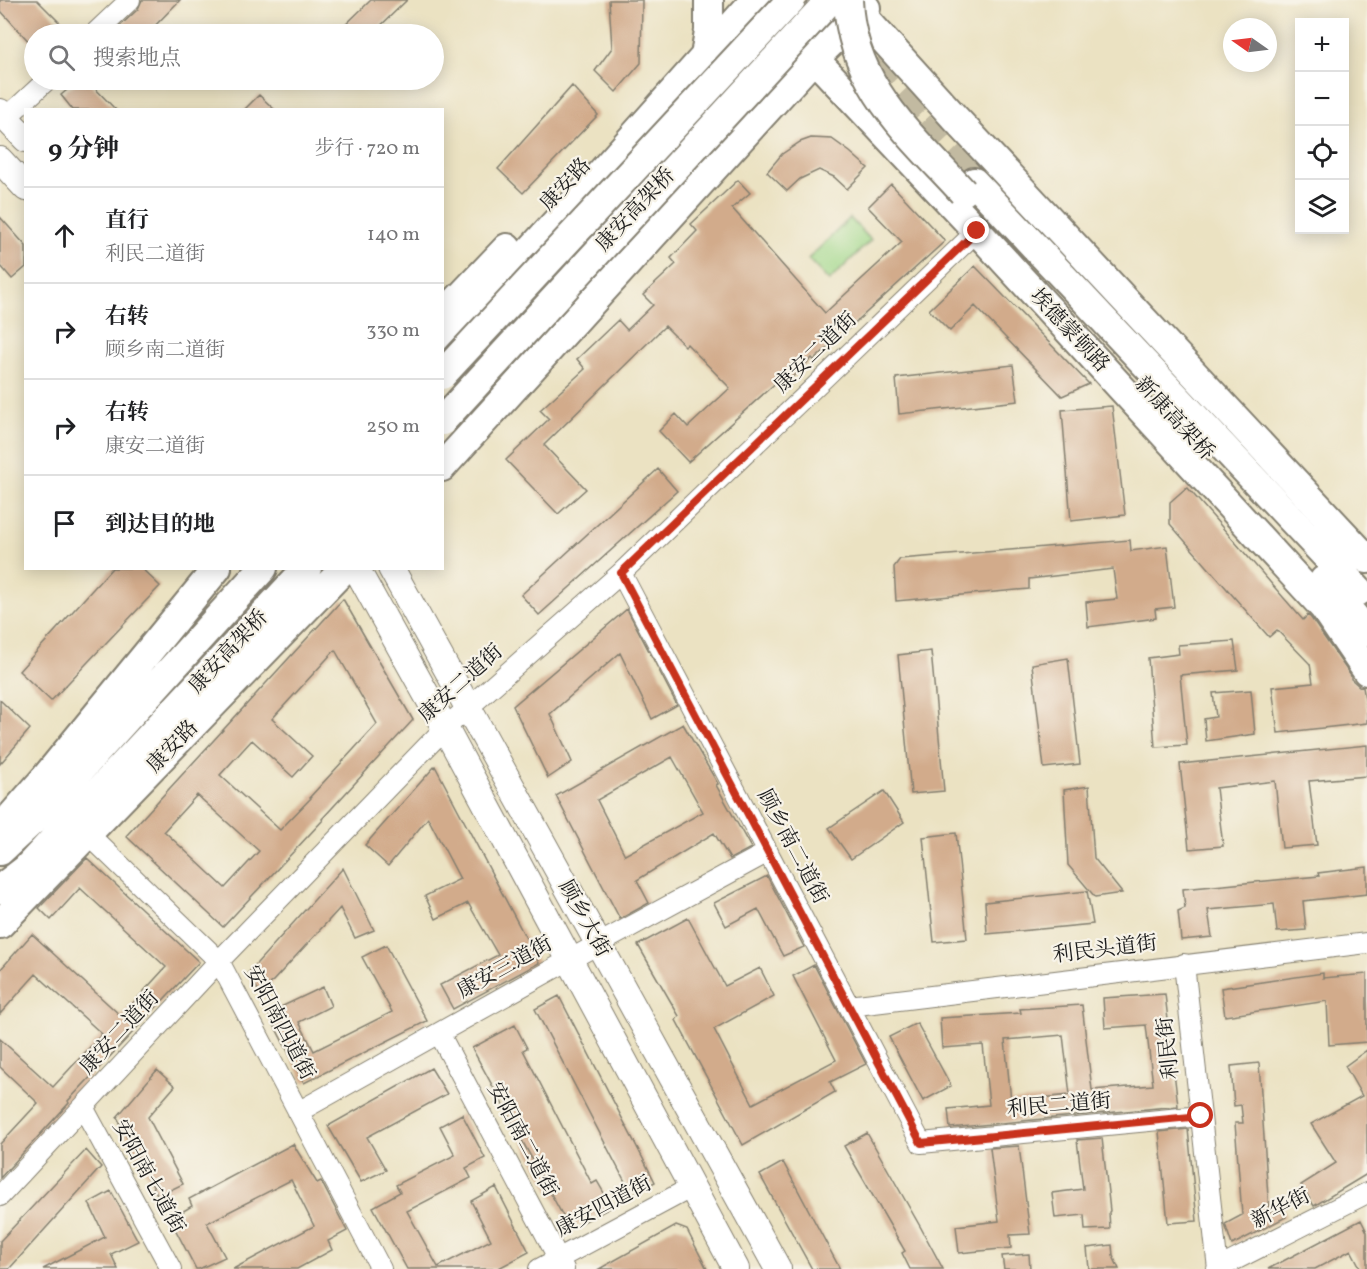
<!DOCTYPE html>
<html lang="zh">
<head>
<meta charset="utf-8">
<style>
  :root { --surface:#fff; --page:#f6f6f6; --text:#202124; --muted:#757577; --line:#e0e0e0 }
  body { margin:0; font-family:Vollkorn,"Noto Serif SC",serif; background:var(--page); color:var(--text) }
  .controls { position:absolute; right:18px; top:18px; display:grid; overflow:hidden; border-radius:0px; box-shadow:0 3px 15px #0003 }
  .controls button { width:54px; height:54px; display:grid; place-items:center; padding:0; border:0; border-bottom:2px solid var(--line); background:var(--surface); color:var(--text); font:30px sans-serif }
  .compass { position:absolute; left:1223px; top:18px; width:54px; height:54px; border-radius:50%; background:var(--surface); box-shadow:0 3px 15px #0003; rotate:284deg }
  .stop { position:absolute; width:18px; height:18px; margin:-14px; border:4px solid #c8321e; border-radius:50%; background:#fff }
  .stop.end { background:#c8321e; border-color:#fff; box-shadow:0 2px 6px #0008 }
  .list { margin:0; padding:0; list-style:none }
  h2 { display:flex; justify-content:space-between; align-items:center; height:78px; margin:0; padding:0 24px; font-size:26px }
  h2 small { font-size:20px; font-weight:400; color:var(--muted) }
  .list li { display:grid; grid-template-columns:39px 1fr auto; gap:18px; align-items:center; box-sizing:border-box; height:96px; padding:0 24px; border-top:2px solid var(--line) }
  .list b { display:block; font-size:22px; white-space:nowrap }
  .list p { margin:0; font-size:20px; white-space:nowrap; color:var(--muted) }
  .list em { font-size:20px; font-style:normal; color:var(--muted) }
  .icon { flex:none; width:33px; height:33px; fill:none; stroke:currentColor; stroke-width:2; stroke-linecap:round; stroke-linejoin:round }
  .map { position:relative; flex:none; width:1367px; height:1269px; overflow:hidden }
  .search { position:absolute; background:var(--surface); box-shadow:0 3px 15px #0003; left:24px; top:24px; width:420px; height:66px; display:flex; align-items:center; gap:15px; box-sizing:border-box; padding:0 21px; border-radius:33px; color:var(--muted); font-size:22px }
  .panel { position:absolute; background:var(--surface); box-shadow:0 3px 15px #0003; left:24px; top:108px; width:420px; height:462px; border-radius:0px }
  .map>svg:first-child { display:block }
</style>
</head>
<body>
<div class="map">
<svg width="1367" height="1269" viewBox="0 0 1367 1269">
  <rect width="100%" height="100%" fill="#f7f3e8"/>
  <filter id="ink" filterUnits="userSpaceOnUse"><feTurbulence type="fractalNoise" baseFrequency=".0167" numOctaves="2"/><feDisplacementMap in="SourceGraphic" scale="12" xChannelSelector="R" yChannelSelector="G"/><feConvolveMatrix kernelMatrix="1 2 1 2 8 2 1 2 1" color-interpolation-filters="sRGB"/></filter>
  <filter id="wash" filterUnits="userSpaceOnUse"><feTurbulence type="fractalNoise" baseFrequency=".008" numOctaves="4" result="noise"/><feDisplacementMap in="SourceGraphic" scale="24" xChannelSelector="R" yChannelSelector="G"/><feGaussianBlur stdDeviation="1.35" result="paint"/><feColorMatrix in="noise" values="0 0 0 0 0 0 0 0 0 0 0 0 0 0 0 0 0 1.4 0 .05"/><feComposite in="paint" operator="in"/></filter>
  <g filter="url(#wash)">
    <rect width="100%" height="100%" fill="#ebe2c2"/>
    <path fill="#a1d88a" stroke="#5e7a53" stroke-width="1.5" d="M850,218L871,240L829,281L808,259Z"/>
    <g id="blocks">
      <path fill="#d2ab8b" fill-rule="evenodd" d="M0,0H37L71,34H34V47L0,10Z
        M142,0H180L147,34H130L120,26L138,9Z
        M371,0H407L372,34H336Z
        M609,0H642L641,63L616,92L595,71L612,48Z
        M79,80H87L116,110H73L61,95Z
        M572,86L598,115L523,193L498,169Z
        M259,95L275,110H244Z
        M811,138L832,139L850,152L868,168L847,189L834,177L819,170L800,179L787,191L767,172L782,154L800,142Z
        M738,180L750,193L732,208L825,313L902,242L868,207L891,184L945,241L814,360L812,358L785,384L780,379L688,462L659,431L676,414L688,427L730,388L687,344L685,346L665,326L544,445L586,489L558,514L506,460L549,419L540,410L585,369L577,359L618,320L627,330L653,305L643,295L676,264L671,258L697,231L691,224Z
        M0,217L26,246V267L12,279L0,265Z
        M975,266L1089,384L1062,396L975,306L950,331L929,310Z
        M1013,365L1018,401L899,414L896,378Z
        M1112,406L1125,515L1071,521L1062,410Z
        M658,469L677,491L539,615L521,595Z
        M1187,487L1303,620L1308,615L1311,618L1351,676V679L1359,686L1363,687L1367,710V723L1278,733L1272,687L1313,683L1310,664L1277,630L1269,637L1170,524V502Z
        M1130,540L1131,551L1167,546L1174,607L1155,609L1156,618L1088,627L1086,602L1117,599L1113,569L1029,579V589L896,601L894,567L900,559Z
        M112,568H141L160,586L51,701L19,671Z
        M343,599L413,720L322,819L323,820L223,927L126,836ZM335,650L377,724L310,797L311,798L280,830L220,775L252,740L293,777L312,756L272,719ZM197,795L259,851L225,888L164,831Z
        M627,609L677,705L652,719L620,653L550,714L572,762L548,778L513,706Z
        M1234,641L1238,670L1180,675L1187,745L1155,747L1148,658L1179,654L1178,645Z
        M931,651L944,791L911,794L898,655Z
        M1068,658L1080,764L1044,768L1032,664Z
        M1251,690L1255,734L1206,741L1204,719L1216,717L1213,693Z
        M0,700L30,729L0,764Z
        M683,724L718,784L716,785L751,848L730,859L714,833L637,880L649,903L620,919L556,796ZM672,757L703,812L625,855L597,800Z
        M1367,745V776L1309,781L1317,845L1282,848L1275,781L1216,788L1223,846L1189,849L1180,764Z
        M435,766L539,963L453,1009L440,985L498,955L468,903L436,919L425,896L460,879L428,818L388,866L365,845Z
        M1089,786L1094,858L1122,893L1095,897L1068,865L1064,790Z
        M884,791L904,822L851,859L829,828Z
        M956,833L967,939L934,942L923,837Z
        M87,858L199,962L68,1101L69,1103L0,1178V1144L38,1103L0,1067V1039L53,1087L102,1034L36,974L0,1014V970L32,934L121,1016L166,967L80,888L51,920L39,908Z
        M1367,867V894L1303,901L1306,930L1277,932L1274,904L1208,910L1212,937L1181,940L1178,911L1185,908L1183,889L1319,876L1318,873Z
        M343,868L374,930L355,938L340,908L261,994L247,974Z
        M767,876L804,947L783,956L758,909L726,926L714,903Z
        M1087,891L1093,924L987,934L985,902Z
        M688,918L725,986L760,968L774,996L714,1029L753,1104L836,1060L793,976L814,965L866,1064L830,1082L835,1092L743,1145L676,1020L679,1016L638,945Z
        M386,945L427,1021L304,1083L268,1013L323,987L331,1006L299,1022L314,1051L392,1012L362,957Z
        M1323,973V978L1367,974V1042L1329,1045L1327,1001L1225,1016L1221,988Z
        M1165,994L1178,1106L950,1128L948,1109L989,1105L983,1045L942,1048L940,1018L1021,1013L1020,1009L1082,1005L1092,1090L1153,1085L1146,1025L1105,1028L1103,998ZM1063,1035L1070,1095L1011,1101L1005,1040Z
        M559,996L655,1182L632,1195L535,1009Z
        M917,1023L951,1086L923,1101L889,1037Z
        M515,1025L527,1048L523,1050L592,1184L597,1181L612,1207L570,1229L472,1048Z
        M1367,1050V1174L1314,1206L1301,1185L1336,1163L1311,1124L1362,1096L1345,1066Z
        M1259,1063L1269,1212L1282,1205L1286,1217L1232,1245L1225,1224L1242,1215L1235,1123H1243L1241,1105L1234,1106L1231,1066Z
        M431,1068L447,1094L367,1137L386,1170L361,1182L328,1126Z
        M157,1070L175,1086L148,1117L183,1184L158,1196L117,1117Z
        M462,1114L485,1158L466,1168L471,1178L407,1211L438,1267L491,1240L471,1201L496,1187L529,1252L497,1269H407L373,1207L400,1192L396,1185L455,1155L440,1126Z
        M1188,1129L1197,1221L1168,1223L1159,1132Z
        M867,1133L921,1228L943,1269H910L902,1253L905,1251L844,1146Z
        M1102,1138L1110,1211L1109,1212L1110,1229L1085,1230L1084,1215L1055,1218L1052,1193L1083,1189L1077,1140Z
        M293,1144L317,1183L321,1181L347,1231L328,1241L332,1250L297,1269H233L314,1226L291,1180L207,1223L225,1257L199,1269H196L170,1219L192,1206L189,1199Z
        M1019,1146L1030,1234L1010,1235L1011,1248L959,1253L956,1226L999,1221L990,1148Z
        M86,1150L101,1167L9,1269H0V1241Z
        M783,1162L840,1269H812L760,1175Z
        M111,1191L138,1241L111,1254L118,1269H43L105,1237L89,1203Z
        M1361,1220L1367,1232V1269H1361L1351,1250L1315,1269H1268Z
        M676,1226L687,1230L707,1269H599Z
        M1112,1245L1113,1256L1119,1269H1089L1087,1248Z
        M1029,1254L1030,1269H1004L1002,1256Z"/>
    </g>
  </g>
  <g filter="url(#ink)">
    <use href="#blocks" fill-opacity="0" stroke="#847f6f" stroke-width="1.5"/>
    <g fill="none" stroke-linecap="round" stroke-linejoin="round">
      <path stroke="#c2baa1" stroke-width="28" stroke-dasharray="28 14" stroke-linecap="butt" d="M848,28L948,133
        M920,125L974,182"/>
      <defs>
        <path id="minor" d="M94,34L130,0
          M6,118L47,80
          M621,573L921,1143L1201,1116
          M88,834L219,961L381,1269
          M1184,964L1218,1269
          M849,1006L1367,943
          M439,1033L564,1269
          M83,1107L171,1269
          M298,1112L569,960L768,852
          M0,1196L219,961L445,728L621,573L977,231
          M539,1269L692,1187
          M1217,1269L1367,1193"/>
        <path id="major" d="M0,112L26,139
          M0,160L26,188
          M356,568L445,728L736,1269
          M391,568L778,1269"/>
        <path id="highway" d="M762,0L824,69L977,231L1324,608L1367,671
          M848,0L954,117L1367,559
          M705,56L709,31V0
          M974,182L1359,591
          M442,316L507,248
          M442,347L600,174L755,0
          M442,467L803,70L866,8
          M1324,580L1367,632
          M2,827L46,777L217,568
          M0,851L42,812L263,568
          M0,889L26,869L307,568
          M0,924L345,568"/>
      </defs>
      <use href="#minor" stroke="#847f6f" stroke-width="22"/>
      <use href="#major" stroke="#847f6f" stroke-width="28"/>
      <use href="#highway" stroke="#847f6f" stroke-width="32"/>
      <use href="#minor" stroke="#fff" stroke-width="20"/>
      <use href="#major" stroke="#fff" stroke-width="26"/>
      <use href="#highway" stroke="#fff" stroke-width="28"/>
      <defs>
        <path id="highway-bridge" d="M848,0C851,85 910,134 963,192
          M442,375L791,0
          M442,421L830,0"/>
      </defs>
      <use href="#highway-bridge" stroke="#847f6f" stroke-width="32" stroke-linecap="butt"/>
      <use href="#highway-bridge" stroke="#fff" stroke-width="28"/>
    </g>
  </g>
  <g fill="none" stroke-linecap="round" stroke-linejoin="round" filter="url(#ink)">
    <path stroke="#c8321e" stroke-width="8" d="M977,231L621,573L921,1143L1201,1116"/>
  </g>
  <g text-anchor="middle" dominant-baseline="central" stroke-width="4.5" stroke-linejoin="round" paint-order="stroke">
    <g font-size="21" fill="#1c1c1c" stroke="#f7f3e8">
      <text transform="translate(566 185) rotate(-47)">康安路</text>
      <text transform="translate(636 210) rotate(-47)">康安高架桥</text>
      <text transform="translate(1069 331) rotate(47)">埃德蒙顿路</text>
      <text transform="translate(816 353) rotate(-44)">康安二道街</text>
      <text transform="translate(1174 419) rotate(47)">新康高架桥</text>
      <text transform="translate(229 652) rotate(-47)">康安高架桥</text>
      <text transform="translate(461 684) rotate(-42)">康安二道街</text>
      <text transform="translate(173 747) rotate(-46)">康安路</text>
      <text transform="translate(792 847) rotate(62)">顾乡南二道街</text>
      <text transform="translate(584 919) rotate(61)">顾乡大街</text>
      <text transform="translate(1105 950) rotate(-7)">利民头道街</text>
      <text transform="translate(505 968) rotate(-29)">康安三道街</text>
      <text transform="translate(279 1023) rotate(62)">安阳南四道街</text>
      <text transform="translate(120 1033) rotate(-47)">康安二道街</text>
      <text transform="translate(1169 1048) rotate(-96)">利民街</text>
      <text transform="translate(1059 1106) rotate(-5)">利民二道街</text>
      <text transform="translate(522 1140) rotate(62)">安阳南二道街</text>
      <text transform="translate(148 1177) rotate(61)">安阳南七道街</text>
      <text transform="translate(604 1207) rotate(-28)">康安四道街</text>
      <text transform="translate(1281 1209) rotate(-27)">新华街</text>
    </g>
  </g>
</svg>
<div class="controls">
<button>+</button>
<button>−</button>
<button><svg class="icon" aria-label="locate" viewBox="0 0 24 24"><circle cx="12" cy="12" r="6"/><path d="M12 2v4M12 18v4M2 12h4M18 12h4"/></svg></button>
<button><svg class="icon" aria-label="layers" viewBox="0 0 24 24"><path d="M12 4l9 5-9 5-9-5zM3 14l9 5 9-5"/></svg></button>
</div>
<svg class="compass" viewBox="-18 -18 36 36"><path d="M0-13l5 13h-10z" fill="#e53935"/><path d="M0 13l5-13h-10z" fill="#757577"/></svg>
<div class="stop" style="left:1201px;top:1116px"></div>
<div class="stop end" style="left:977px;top:231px"></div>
<div class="search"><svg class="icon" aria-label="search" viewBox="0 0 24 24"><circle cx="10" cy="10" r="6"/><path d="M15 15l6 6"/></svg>搜索地点</div>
<section class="panel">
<h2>9 分钟<small>步行 · 720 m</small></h2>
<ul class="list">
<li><svg class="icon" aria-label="ahead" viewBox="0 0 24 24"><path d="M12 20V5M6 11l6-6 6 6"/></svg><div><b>直行</b><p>利民二道街</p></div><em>140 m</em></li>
<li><svg class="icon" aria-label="right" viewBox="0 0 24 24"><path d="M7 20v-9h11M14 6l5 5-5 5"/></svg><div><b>右转</b><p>顾乡南二道街</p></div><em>330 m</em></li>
<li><svg class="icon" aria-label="right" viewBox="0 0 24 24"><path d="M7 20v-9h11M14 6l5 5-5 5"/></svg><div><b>右转</b><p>康安二道街</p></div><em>250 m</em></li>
<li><svg class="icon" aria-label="arrive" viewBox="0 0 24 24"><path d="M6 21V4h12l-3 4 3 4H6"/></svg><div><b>到达目的地</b></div></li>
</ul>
</section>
</div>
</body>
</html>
